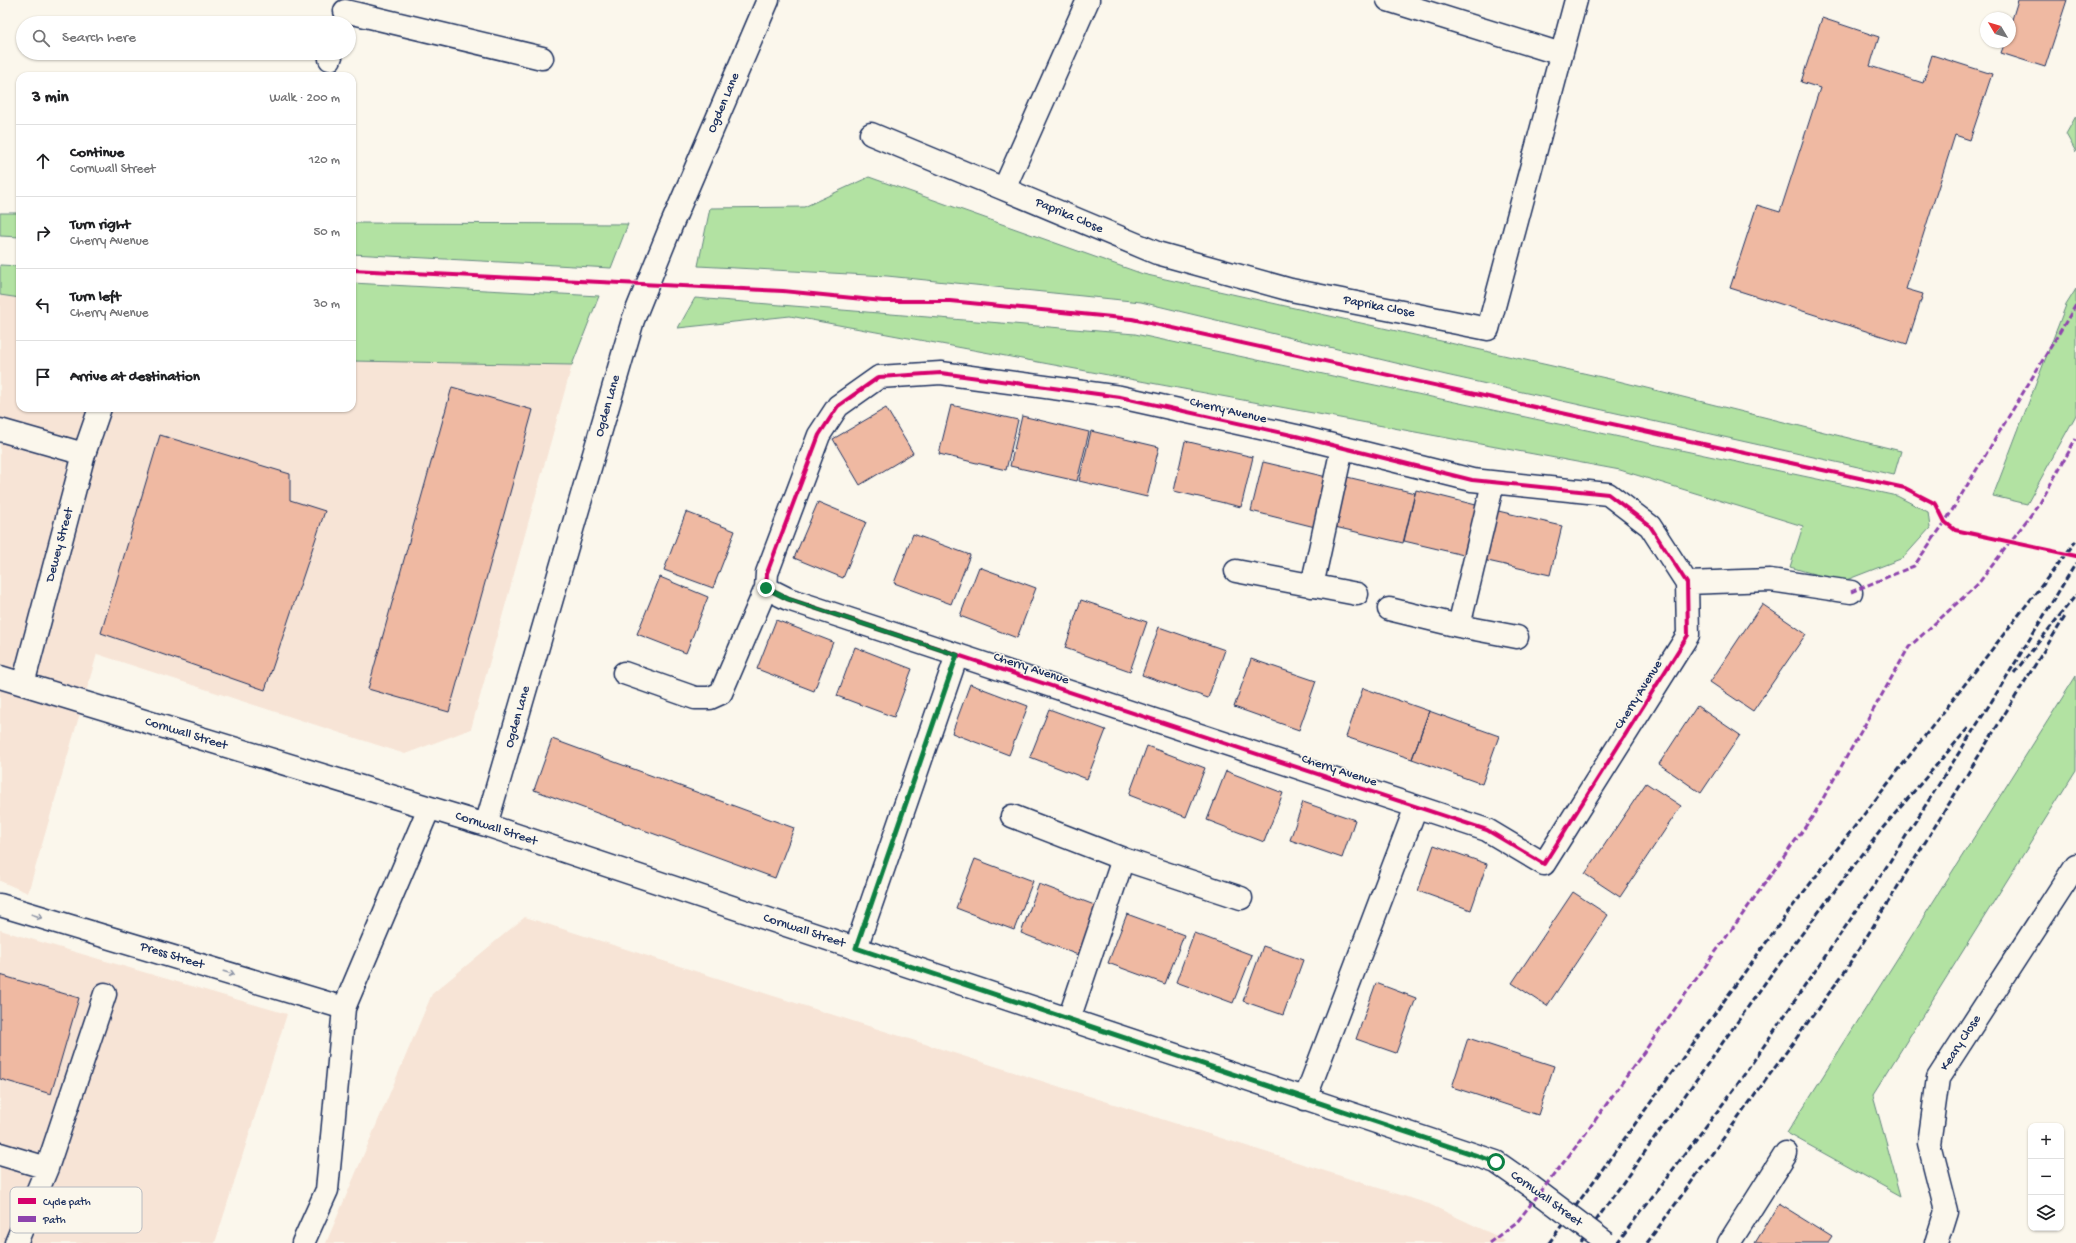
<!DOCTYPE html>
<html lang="en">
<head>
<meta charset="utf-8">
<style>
  :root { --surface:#fff; --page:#f2f2f2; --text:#202124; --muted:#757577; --line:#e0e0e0 }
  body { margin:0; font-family:"Gochi Hand",sans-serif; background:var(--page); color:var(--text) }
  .controls { position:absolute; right:12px; bottom:12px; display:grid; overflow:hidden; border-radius:8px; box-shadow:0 1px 3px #0004 }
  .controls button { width:36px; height:36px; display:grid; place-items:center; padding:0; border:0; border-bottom:1px solid var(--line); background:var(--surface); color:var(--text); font:20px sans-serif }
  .compass { position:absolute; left:1980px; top:12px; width:36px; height:36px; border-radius:50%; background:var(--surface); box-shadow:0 1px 3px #0004; rotate:308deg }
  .stop { position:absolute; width:12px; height:12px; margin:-9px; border:3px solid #0b8043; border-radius:50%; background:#fff }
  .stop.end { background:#0b8043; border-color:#fff; box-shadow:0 1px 4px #0008 }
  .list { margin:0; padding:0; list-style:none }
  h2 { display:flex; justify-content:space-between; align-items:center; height:52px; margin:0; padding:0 16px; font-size:17px }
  h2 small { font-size:13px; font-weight:400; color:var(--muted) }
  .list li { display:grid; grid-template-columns:26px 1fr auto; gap:12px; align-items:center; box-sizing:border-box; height:72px; padding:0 16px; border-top:1px solid var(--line) }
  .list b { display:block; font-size:15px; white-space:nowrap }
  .list p { margin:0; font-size:13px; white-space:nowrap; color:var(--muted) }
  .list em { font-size:13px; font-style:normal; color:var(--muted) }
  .icon { flex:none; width:22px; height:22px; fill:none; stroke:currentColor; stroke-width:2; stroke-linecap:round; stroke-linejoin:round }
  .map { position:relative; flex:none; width:2076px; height:1243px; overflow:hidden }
  .search { position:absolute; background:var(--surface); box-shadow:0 1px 3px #0004; left:16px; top:16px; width:340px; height:44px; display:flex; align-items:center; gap:10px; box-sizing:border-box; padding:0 14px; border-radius:22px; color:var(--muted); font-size:15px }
  .panel { position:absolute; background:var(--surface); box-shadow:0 1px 3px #0004; left:16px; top:72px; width:340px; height:340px; border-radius:12px }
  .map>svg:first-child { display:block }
</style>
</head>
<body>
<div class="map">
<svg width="2076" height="1243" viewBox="0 0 2076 1243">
  <rect width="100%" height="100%" fill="#fbf7ec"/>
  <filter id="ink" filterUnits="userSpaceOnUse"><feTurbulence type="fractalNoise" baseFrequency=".025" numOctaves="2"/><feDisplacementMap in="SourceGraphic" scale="8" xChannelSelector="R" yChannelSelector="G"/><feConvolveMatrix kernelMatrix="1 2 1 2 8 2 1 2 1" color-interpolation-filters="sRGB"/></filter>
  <g filter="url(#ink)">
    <path fill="#f7e4d6" d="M0,295L20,298V408H352V361L572,365L471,729L405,754L97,654L28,893L0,881Z
      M525,917L1429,1204L1505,1240L1503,1243H326L432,994Z
      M0,930L287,1014L215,1243H0Z"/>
    <path fill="#b2e2a2" stroke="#668880" d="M2076,116V152L2066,134Z
      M869,177L1143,274L1610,379L1901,451L1894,475L1446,375L1141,302L887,276L698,266L710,208L804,207Z
      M0,213H20V237L0,236Z
      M352,223L628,224L611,268L352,254Z
      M0,265L20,266V298L0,295Z
      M352,283L599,296L572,365L352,361Z
      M2076,289V415L2027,504L1993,496L2066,305Z
      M695,298L1135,334L1897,496L1928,512L1930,528L1903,558L1841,582L1790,567L1803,526L1620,470L790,316L678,328Z
      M2076,676V770L1873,1095L1901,1196L1787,1133Z"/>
    <path fill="#efb9a2" stroke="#1b2f5e" d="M2018,0H2067L2045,67L2001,53L2005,42H2010V26Z
      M1822,18L1879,37L1870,66L1923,83L1932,55L1992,74L1970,140L1955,135L1906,289L1923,294L1907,344L1730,288L1757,205L1780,212L1820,88L1801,82Z
      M452,387L533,410L449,712L368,689Z
      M951,405L1018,420L1006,470L939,454Z
      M886,408L913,453L860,485L833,439Z
      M1022,416L1089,432L1077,481L1010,466Z
      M1091,431L1159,447L1147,497L1079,481Z
      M160,435L290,474V500L325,511L265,690L101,633Z
      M1185,441L1253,457L1241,507L1174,491Z
      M1263,462L1331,478L1319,528L1251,511Z
      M1347,477L1415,493L1403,543L1335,527Z
      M1416,490L1484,507L1472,557L1404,541Z
      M818,502L866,522L843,578L794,558Z
      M1494,510L1562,526L1550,575L1483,560Z
      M686,512L735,531L713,588L664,570Z
      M913,534L970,555L951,604L894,583Z
      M979,567L1036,588L1017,638L960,616Z
      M660,577L708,597L686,653L637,634Z
      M1081,600L1147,622L1130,671L1065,648Z
      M1762,604L1806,634L1753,711L1710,682Z
      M776,620L833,642L814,691L757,669Z
      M1159,627L1225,650L1208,698L1142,675Z
      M855,647L912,669L894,717L837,696Z
      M1251,659L1316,681L1299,730L1234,707Z
      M970,684L1028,706L1009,755L952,733Z
      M1363,688L1429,711L1412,759L1346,737Z
      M1697,706L1740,735L1701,793L1659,764Z
      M1049,709L1106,730L1087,779L1030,757Z
      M1429,711L1499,736L1482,784L1412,759Z
      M552,739L794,828L775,878L534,790Z
      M1147,746L1205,768L1186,817L1129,795Z
      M1226,771L1283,793L1264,842L1207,820Z
      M1646,783L1681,806L1620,897L1585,874Z
      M1303,802L1355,820L1342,858L1290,840Z
      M1434,845L1487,864L1471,910L1418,891Z
      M975,859L1033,881L1014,930L956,908Z
      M1039,884L1097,906L1078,955L1021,933Z
      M1573,892L1608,915L1547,1006L1512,983Z
      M1127,914L1184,935L1165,984L1108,963Z
      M1194,933L1252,955L1233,1003L1176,982Z
      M1263,946L1303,960L1283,1015L1243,1001Z
      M0,975L79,998L51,1094L0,1079Z
      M1376,983L1416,998L1396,1053L1356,1039Z
      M1468,1038L1554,1066L1538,1115L1452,1087Z
      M1779,1204L1832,1237L1828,1243H1755Z"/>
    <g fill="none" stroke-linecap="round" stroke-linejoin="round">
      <defs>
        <path id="minor" d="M1388,0L1561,54
          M345,11L542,58
          M330,59L332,53
          M871,134L1004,189L1088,0
          M1004,189L1157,253L1291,290L1488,329L1576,0
          M941,373L1120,397L1296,436L1472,480L1608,494L1650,526L1687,583L1688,635L1544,864L1487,830L788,599L766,588L767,573L819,435L838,406L879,377Z
          M0,430L84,454
          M1236,571L1357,594
          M1687,583L1770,580L1851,592
          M1312,586L1342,448
          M1389,609L1459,626L1517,637
          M1459,626L1493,483
          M624,673L695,698H710L721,693L766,588
          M0,677L486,825L1496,1162L1529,1185
          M23,684L84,454L100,408
          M1012,816L1123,859L1069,1019
          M486,825L633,320L671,226L768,0
          M1123,859L1241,898
          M0,905L344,1008
          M856,948L957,655
          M1305,1099L1416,807
          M0,1154L47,1168
          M16,1243L47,1168L105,994
          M303,1243L327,1190L344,1008L429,808
          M1729,1243L1786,1153
          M1936,1243L1946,1211L1929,1144L1938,1078L2076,865"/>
      </defs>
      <use href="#minor" stroke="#1b2f5e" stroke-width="25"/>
      <use href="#minor" stroke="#fbf7ec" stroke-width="22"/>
      <path stroke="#1b2f5e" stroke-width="3" stroke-dasharray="6 3" stroke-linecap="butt" d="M2014,673L2076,595
        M1549,1243L1786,915L2076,541
        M1580,1243L1770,976L1881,830L1969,727
        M1617,1243L1735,1088L1885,869L1990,704L2076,563
        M1647,1243L1846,970L2066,615"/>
      <defs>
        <path id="minor-bridge" d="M1529,1185L1606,1243"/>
      </defs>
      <use href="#minor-bridge" stroke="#1b2f5e" stroke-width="25" stroke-linecap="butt"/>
      <use href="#minor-bridge" stroke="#fbf7ec" stroke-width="22"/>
      <path stroke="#8e44ad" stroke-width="3" stroke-dasharray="6 3" stroke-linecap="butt" d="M1851,592L1914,566L1945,522L2076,305
        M1489,1243L1517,1222L1578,1144L1813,816L1909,647L1978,584L2040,503L2076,439"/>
      <defs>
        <path id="cycleway" d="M352,270L783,291L883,301H950L1132,319L1905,488L1936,504L1945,522L1955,530L2076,556
          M941,373L1120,397L1296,436L1472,480L1608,494L1650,526L1687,583L1688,635L1544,864L1487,830L788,599L766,588L767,573L819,435L838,406L879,377Z"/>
      </defs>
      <use href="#cycleway" stroke="#fbf7ec" stroke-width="6"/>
      <use href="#cycleway" stroke="#d6006c" stroke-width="4"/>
    </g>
    <defs><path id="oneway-shaft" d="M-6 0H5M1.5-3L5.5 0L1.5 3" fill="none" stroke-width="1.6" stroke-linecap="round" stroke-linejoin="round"/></defs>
    <g stroke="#8b93a5">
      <use href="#oneway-shaft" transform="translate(37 916) rotate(17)"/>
      <use href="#oneway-shaft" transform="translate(229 973) rotate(17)"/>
    </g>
  </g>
  <g fill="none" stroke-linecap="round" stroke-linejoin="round" filter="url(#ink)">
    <path stroke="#0b8043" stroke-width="5" d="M766,588L788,599L957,655L856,948L1496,1162"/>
  </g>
  <g text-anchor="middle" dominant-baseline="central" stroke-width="3" stroke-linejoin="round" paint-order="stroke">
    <g font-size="13" fill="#1b2f5e" stroke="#fbf7ec">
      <text transform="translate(724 103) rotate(-67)">Ogden Lane</text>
      <text transform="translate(1069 216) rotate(23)">Paprika Close</text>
      <text transform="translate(1379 307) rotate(11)">Paprika Close</text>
      <text transform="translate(608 406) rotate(-74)">Ogden Lane</text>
      <text transform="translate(1228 411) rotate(13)">Cherry Avenue</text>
      <text transform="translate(60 545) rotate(-75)">Dewey Street</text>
      <text transform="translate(1031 669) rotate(18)">Cherry Avenue</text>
      <text transform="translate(1639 695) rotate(-58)">Cherry Avenue</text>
      <text transform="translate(518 717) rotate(-74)">Ogden Lane</text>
      <text transform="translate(186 734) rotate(17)">Cornwall Street</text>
      <text transform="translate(1339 771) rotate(18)">Cherry Avenue</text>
      <text transform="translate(496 829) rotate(18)">Cornwall Street</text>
      <text transform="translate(804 931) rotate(18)">Cornwall Street</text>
      <text transform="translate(172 956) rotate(17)">Press Street</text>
      <text transform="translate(1961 1043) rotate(-57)">Keary Close</text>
      <text transform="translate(1546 1199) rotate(36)">Cornwall Street</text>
    </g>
  </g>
  <rect x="10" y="1187" width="132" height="46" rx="6" fill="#fbf7ec" stroke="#b8bbc1" stroke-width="1"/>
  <rect x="18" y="1198" width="18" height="6" fill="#d6006c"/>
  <rect x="18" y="1216" width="18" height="6" fill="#8e44ad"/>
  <g font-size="11" fill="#1b2f5e">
    <text x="43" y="1205">Cycle path</text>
    <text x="43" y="1223">Path</text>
  </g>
</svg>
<div class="controls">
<button>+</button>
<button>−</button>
<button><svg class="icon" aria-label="layers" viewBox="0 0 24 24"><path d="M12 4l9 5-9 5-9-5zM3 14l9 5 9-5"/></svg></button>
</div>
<svg class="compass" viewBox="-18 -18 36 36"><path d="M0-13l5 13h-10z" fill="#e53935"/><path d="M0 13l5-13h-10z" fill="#757577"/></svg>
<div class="stop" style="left:1496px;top:1162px"></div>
<div class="stop end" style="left:766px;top:588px"></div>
<div class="search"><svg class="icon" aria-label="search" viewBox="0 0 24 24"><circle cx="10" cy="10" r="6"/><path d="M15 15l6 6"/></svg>Search here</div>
<section class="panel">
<h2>3 min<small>Walk · 200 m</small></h2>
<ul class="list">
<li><svg class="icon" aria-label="ahead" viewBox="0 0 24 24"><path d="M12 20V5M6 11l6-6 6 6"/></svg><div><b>Continue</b><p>Cornwall Street</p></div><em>120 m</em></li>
<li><svg class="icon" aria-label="right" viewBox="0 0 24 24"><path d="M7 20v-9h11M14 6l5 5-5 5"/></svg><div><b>Turn right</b><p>Cherry Avenue</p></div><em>50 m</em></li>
<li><svg class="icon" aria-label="left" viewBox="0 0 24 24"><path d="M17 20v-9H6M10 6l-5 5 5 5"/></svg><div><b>Turn left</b><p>Cherry Avenue</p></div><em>30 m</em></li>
<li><svg class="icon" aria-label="arrive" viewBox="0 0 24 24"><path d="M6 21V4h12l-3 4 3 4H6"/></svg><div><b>Arrive at destination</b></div></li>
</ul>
</section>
</div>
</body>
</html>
